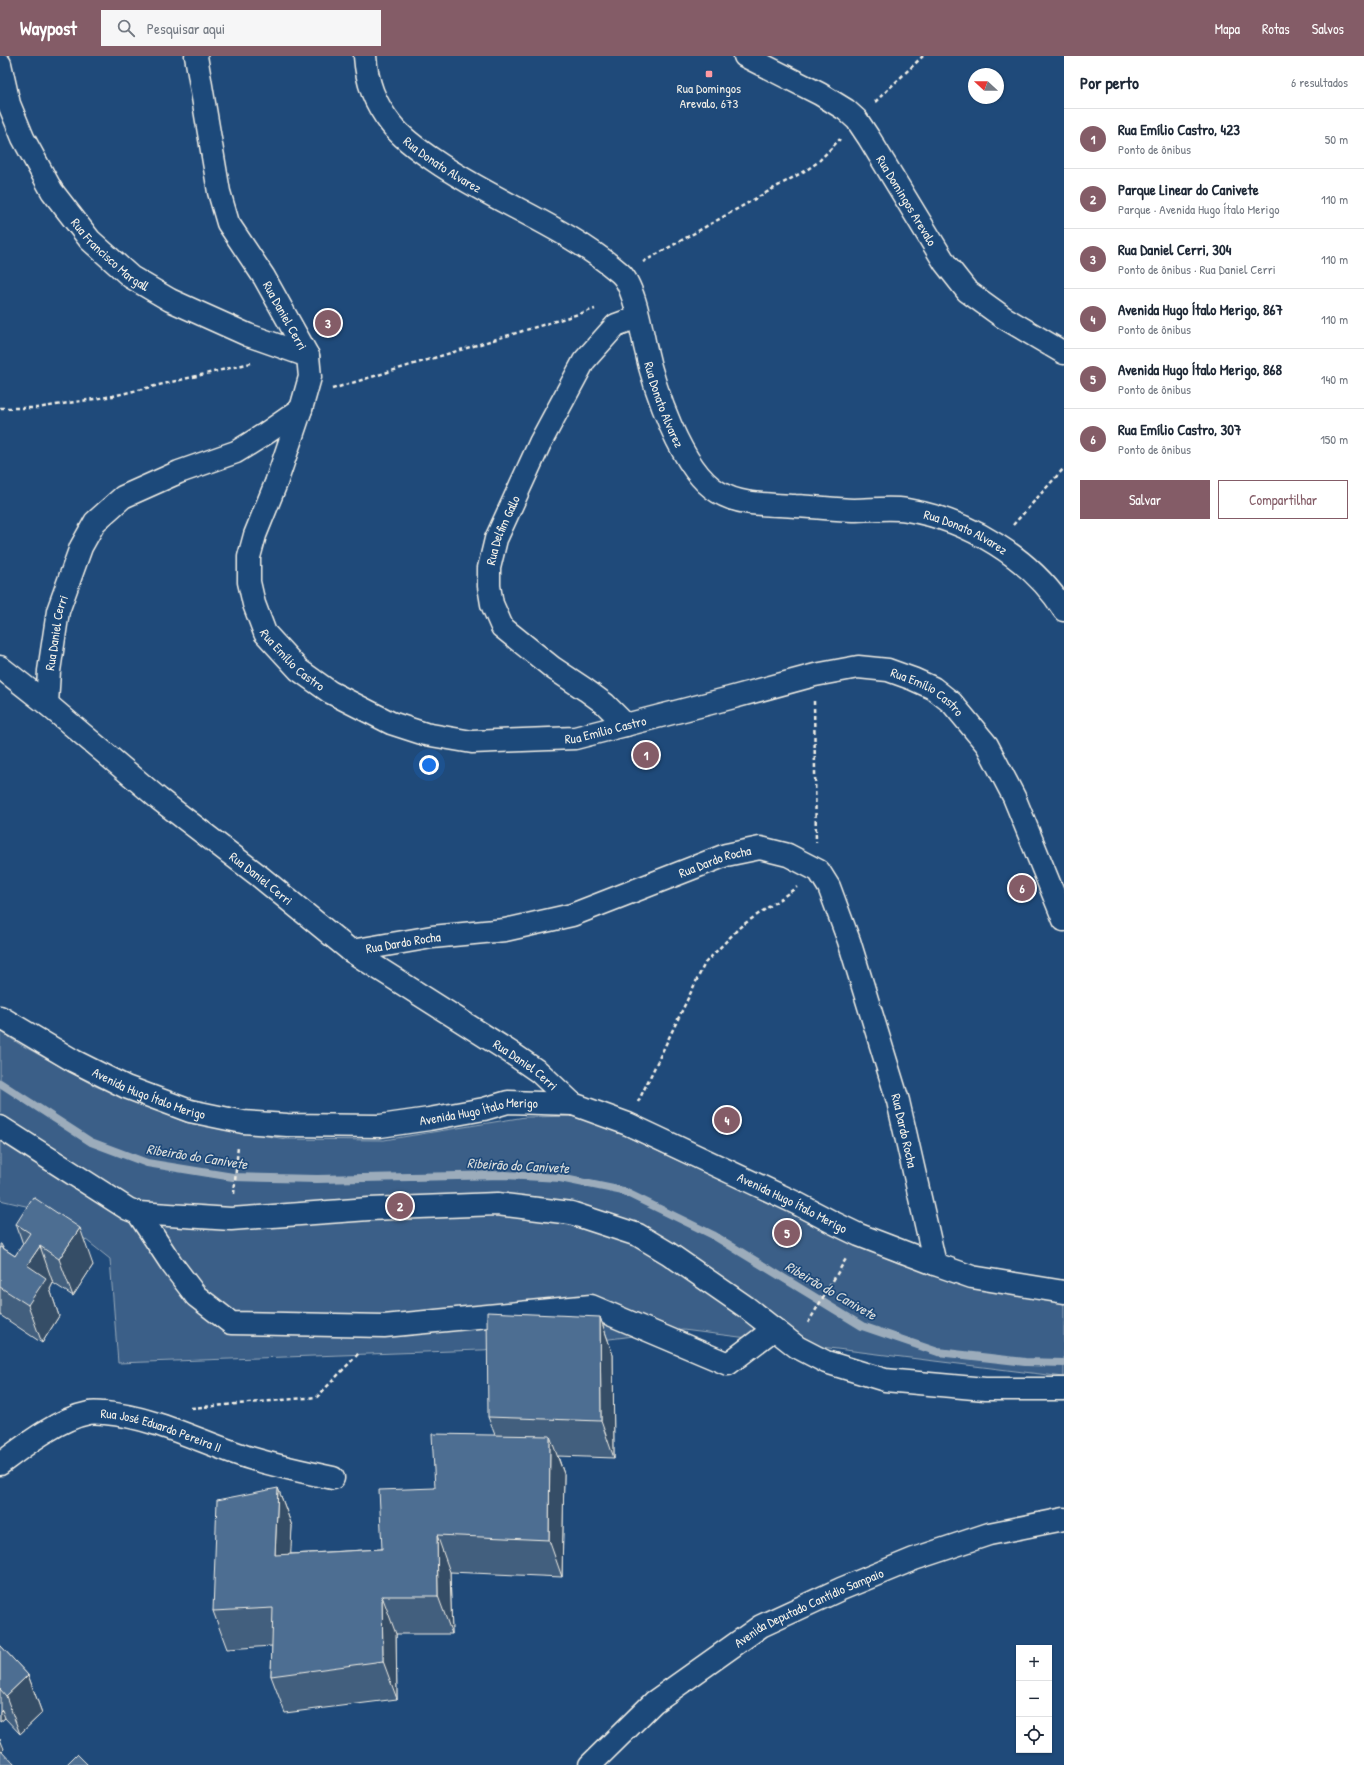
<!DOCTYPE html>
<html lang="pt">
<head>
<meta charset="utf-8">
<style>
  :root { --surface:#fff; --page:#f6f6f7; --text:#1f2937; --muted:#747a83; --line:#e0e1e3; --accent:#845c67 }
  body { margin:0; font-family:"Patrick Hand",sans-serif; background:var(--page); color:var(--text) }
  .controls { position:absolute; right:12px; bottom:12px; display:grid; overflow:hidden; border-radius:0px; box-shadow:0 1px 3px #0004 }
  .controls button { width:36px; height:36px; display:grid; place-items:center; padding:0; border:0; border-bottom:1px solid var(--line); background:var(--surface); color:var(--text); font:20px sans-serif }
  .compass { position:absolute; left:968px; top:12px; width:36px; height:36px; border-radius:50%; background:var(--surface); box-shadow:0 1px 3px #0004; rotate:291deg }
  .you { position:absolute; left:429px; top:709px; width:14px; height:14px; margin:-10px; border:3px solid #fff; border-radius:50%; background:#1a73e8; box-shadow:0 0 0 6px #1a73e833 }
  .badge { display:grid; place-items:center; width:26px; height:26px; border-radius:50%; background:var(--accent); color:#fff; font-size:13px; font-weight:700 }
  .pin { position:absolute; translate:-50% -50%; border:2px solid #fff; box-shadow:0 1px 4px #0006 }
  .list { margin:0; padding:0; list-style:none }
  h2 { display:flex; justify-content:space-between; align-items:center; height:52px; margin:0; padding:0 16px; font-size:17px }
  h2 small { font-size:13px; font-weight:400; color:var(--muted) }
  .list li { display:grid; grid-template-columns:26px 1fr auto; gap:12px; align-items:center; box-sizing:border-box; height:60px; padding:0 16px; border-top:1px solid var(--line) }
  .list b { display:block; font-size:15px; white-space:nowrap }
  .list p { margin:0; font-size:13px; white-space:nowrap; color:var(--muted) }
  .list em { font-size:13px; font-style:normal; color:var(--muted) }
  .actions { display:flex; gap:8px; padding:12px 16px }
  .actions a { flex:1; padding:9px 0; border:1px solid var(--accent); border-radius:0px; text-align:center; font-size:14px; color:var(--accent) }
  .actions .main { background:var(--accent); color:#fff }
  .icon { flex:none; width:22px; height:22px; fill:none; stroke:currentColor; stroke-width:2; stroke-linecap:round; stroke-linejoin:round }
  .map { position:relative; flex:none; width:1064px; height:1709px; overflow:hidden }
  header { display:flex; align-items:center; gap:24px; box-sizing:border-box; height:56px; padding:0 20px; background:var(--accent); color:#fff }
  header strong { font-size:19px }
  nav { display:flex; gap:22px; margin-inline-start:auto; font-size:14px }
  .search { width:280px; height:36px; background:var(--page); display:flex; align-items:center; gap:10px; box-sizing:border-box; padding:0 14px; border-radius:0px; color:var(--muted); font-size:15px }
  main { display:flex }
  aside { flex:1; background:var(--surface) }
  .map>svg:first-child { display:block }
</style>
</head>
<body>
<header>
<strong>Waypost</strong>
<div class="search"><svg class="icon" aria-label="search" viewBox="0 0 24 24"><circle cx="10" cy="10" r="6"/><path d="M15 15l6 6"/></svg>Pesquisar aqui</div>
<nav><a>Mapa</a><a>Rotas</a><a>Salvos</a></nav>
</header>
<main>
<div class="map">
<svg width="1064" height="1709" viewBox="0 0 1064 1709">
  <rect width="100%" height="100%" fill="#1f4a7a"/>
  <filter id="ink" filterUnits="userSpaceOnUse"><feTurbulence type="fractalNoise" baseFrequency=".025" numOctaves="2"/><feDisplacementMap in="SourceGraphic" scale="8" xChannelSelector="R" yChannelSelector="G"/><feConvolveMatrix kernelMatrix="1 2 1 2 8 2 1 2 1" color-interpolation-filters="sRGB"/></filter>
  <g filter="url(#ink)">
    <path fill="#3a5f88" stroke="#97a8b8" d="M0,975L18,987L95,1030L188,1067L286,1083L384,1084L525,1061L578,1060L608,1072L898,1207L961,1226L1064,1242V1321L683,1274L536,1292L118,1307L110,1203L51,1156L0,1144Z"/>
    <g fill="none" stroke-linecap="round" stroke-linejoin="round">
      <path stroke="#9cacbb" stroke-width="8" d="M0,1027L91,1086L147,1107L233,1121L317,1123L504,1119L560,1122L623,1135L713,1179L862,1270L938,1296L1025,1306L1064,1307"/>
      <defs>
        <g id="street">
          <path id="s1" d="M365,0C367,27 374,46 391,68C402,82 420,95 435,105C494,146 565,170 620,217C634,229 641,272 645,290C654,332 681,414 718,436C741,450 769,448 795,450C814,451 834,453 853,454C871,454 890,451 907,454C968,464 1031,502 1064,554"/>
          <path id="s2" d="M0,8L9,48L23,82L52,135L90,184L131,221L170,244L248,279L308,300"/>
          <path id="s3" d="M47,648L49,615L58,555L81,491L95,466L123,441L179,416L236,396L265,378L301,353"/>
          <path id="s4" d="M626,669L605,648L586,634L553,612L502,571L492,548L489,530V512L496,483L540,387L584,305L616,269L638,261"/>
          <path id="s5" d="M351,895L432,881L505,874L572,859L726,799L760,792L788,799L819,815L829,831L849,885L898,1045L935,1208"/>
          <path d="M0,1071L128,1153L138,1157L231,1163L369,1153L497,1148L571,1157L638,1179L668,1197L746,1251L797,1291L826,1306L885,1324L985,1333H1064"/>
          <path d="M138,1157L171,1207L196,1240L231,1267L384,1270L591,1250L728,1308L774,1273"/>
          <path id="s6" d="M0,1408C25,1389 58,1363 89,1357C94,1356 100,1357 105,1357C155,1361 202,1387 250,1402C277,1410 304,1416 333,1422"/>
        </g>
        <g id="secondary">
          <path id="s7" d="M196,0L219,136L228,167L264,221L308,300L310,321L301,353L276,427L255,479L249,501V526L254,548L265,577L299,614L330,636L391,667L425,678L472,686L575,682L730,642L815,619L858,611L888,614L913,623L933,632L952,647L987,689L1014,741L1064,864"/>
          <path id="s8" d="M745,0L820,38L846,54L857,64L869,82L945,207L967,235L1003,261L1064,297"/>
          <path id="s9" d="M0,611L47,648L159,743L258,819L351,895L510,996L539,1016L573,1048"/>
          <path id="s10" d="M0,961L74,1005L126,1031L190,1055L243,1066L287,1069L380,1070L429,1063L484,1053L508,1046L573,1048L628,1068L796,1147L834,1167L859,1179L935,1208L972,1221L1064,1236"/>
        </g>
        <g id="primary">
          <path id="s11" d="M590,1709L654,1646L761,1570L841,1533L914,1503L989,1478L1064,1463"/>
        </g>
      </defs>
      <use href="#street" stroke="#f4f1e8" stroke-width="25"/>
      <use href="#secondary" stroke="#f4f1e8" stroke-width="25"/>
      <use href="#primary" stroke="#f4f1e8" stroke-width="25"/>
      <path stroke="#f4f1e8" stroke-width="2.5" stroke-dasharray="4 3" stroke-linecap="butt" d="M875,46L923,0
        M643,206L808,113L818,106L840,83
        M332,333L595,253
        M0,352H37L113,340L251,307
        M1013,469L1064,412
        M814,645L816,786
        M638,1046L705,907L740,871L797,831
        M234,1138L238,1090
        M808,1267L847,1201
        M191,1352L317,1341L360,1296"/>
      <use href="#street" stroke="#1f4a7a" stroke-width="22"/>
      <use href="#secondary" stroke="#1f4a7a" stroke-width="22"/>
      <use href="#primary" stroke="#1f4a7a" stroke-width="22"/>
    </g>
    <path fill="#425f7e" stroke="#f4f1e8" d="M16,1168L93,1209L73,1240L53,1227L50,1233L59,1260L42,1287L0,1259V1188H1L3,1192L15,1200L23,1188Z
      M600,1261L613,1299L614,1402L558,1400L564,1418L562,1521L450,1516L452,1578H396L397,1643L285,1657L271,1620L272,1590L227,1593L213,1555L278,1432L292,1470L290,1498L382,1493L435,1432L495,1379L488,1361Z
      M0,1589L28,1619L42,1657L20,1678L4,1661L5,1662L0,1666Z"/>
    <path fill="#364d66" stroke="#f4f1e8" d="M80,1172L93,1209L73,1240L59,1203Z
      M40,1190L53,1227L50,1233L59,1260L42,1287L28,1249L27,1209Z
      M600,1261L613,1299L614,1402L601,1365Z
      M550,1380L564,1418L562,1521L549,1484Z
      M278,1432L292,1470L289,1536L275,1499Z
      M437,1479L450,1516L452,1578L438,1540Z
      M382,1540L396,1578L397,1643L383,1605Z
      M28,1619L42,1657L20,1678L6,1640Z
      M2,1654L5,1662L0,1666V1656Z
      M0,1683L4,1693L0,1697Z"/>
    <path fill="#4d6e92" stroke="#f4f1e8" d="M33,1141L80,1172L59,1203L40,1190L27,1209L46,1222L28,1249L0,1231V1193L1,1191L15,1200L30,1177L16,1168Z
      M487,1256L600,1261L601,1365L488,1361Z
      M432,1378L550,1380L549,1484L437,1479L438,1540H382L383,1605L271,1620L273,1552L213,1555L217,1444L278,1432L275,1499L382,1493L379,1434L435,1432Z
      M0,1589L28,1619L6,1640L0,1633Z
      M0,1693L15,1709H0Z
      M77,1698L88,1709H66Z"/>
  </g>
  <rect fill="#ff9aa2" stroke="#1f4a7a" stroke-width="1.5" x="705" y="14" width="8" height="8" rx="2"/>
  <g text-anchor="middle" dominant-baseline="central" stroke-width="3.5" stroke-linejoin="round" paint-order="stroke">
    <g font-size="13" fill="#f4f1e8" stroke="#1f4a7a">
      <text x="709" y="32">Rua Domingos<tspan x="709" dy="15">Arevalo, 673</tspan></text>
    </g>
    <g font-size="13" fill="#f4f1e8" stroke="#1f4a7a">
      <text stroke="none"><textPath href="#s1" startOffset="140">Rua Donato Alvarez</textPath></text>
      <text stroke="none"><textPath href="#s8" startOffset="224">Rua Domingos Arevalo</textPath></text>
      <text stroke="none"><textPath href="#s2" startOffset="225">Rua Francisco Margall</textPath></text>
      <text stroke="none"><textPath href="#s7" startOffset="279">Rua Daniel Cerri</textPath></text>
      <text stroke="none"><textPath href="#s1" startOffset="488">Rua Donato Alvarez</textPath></text>
      <text stroke="none"><textPath href="#s4" startOffset="260">Rua Delfim Gallo</textPath></text>
      <text stroke="none"><textPath href="#s1" startOffset="847">Rua Donato Alvarez</textPath></text>
      <text stroke="none"><textPath href="#s3" startOffset="72">Rua Daniel Cerri</textPath></text>
      <text stroke="none"><textPath href="#s7" startOffset="654">Rua Emílio Castro</textPath></text>
      <text stroke="none"><textPath href="#s7" startOffset="1326">Rua Emílio Castro</textPath></text>
      <text stroke="none"><textPath href="#s7" startOffset="990">Rua Emílio Castro</textPath></text>
      <text stroke="none"><textPath href="#s5" startOffset="377">Rua Dardo Rocha</textPath></text>
      <text stroke="none"><textPath href="#s9" startOffset="336">Rua Daniel Cerri</textPath></text>
      <text stroke="none"><textPath href="#s5" startOffset="53">Rua Dardo Rocha</textPath></text>
      <text stroke="none"><textPath href="#s9" startOffset="660">Rua Daniel Cerri</textPath></text>
      <text stroke="none"><textPath href="#s10" startOffset="168">Avenida Hugo Ítalo Merigo</textPath></text>
      <text stroke="none"><textPath href="#s10" startOffset="504">Avenida Hugo Ítalo Merigo</textPath></text>
      <text stroke="none"><textPath href="#s5" startOffset="762">Rua Dardo Rocha</textPath></text>
      <text stroke="none"><textPath href="#s10" startOffset="840">Avenida Hugo Ítalo Merigo</textPath></text>
      <text stroke="none"><textPath href="#s6" startOffset="178">Rua José Eduardo Pereira II</textPath></text>
      <text stroke="none"><textPath href="#s11" startOffset="272">Avenida Deputado Cantídio Sampaio</textPath></text>
    </g>
    <g font-size="14" font-style="italic" fill="#dee0dd" stroke="#1f4a7a">
      <text transform="translate(197 1100) rotate(9)">Ribeirão do Canivete</text>
      <text transform="translate(518 1109) rotate(3)">Ribeirão do Canivete</text>
      <text transform="translate(831 1234) rotate(30)">Ribeirão do Canivete</text>
    </g>
  </g>
</svg>
<div class="controls">
<button>+</button>
<button>−</button>
<button><svg class="icon" aria-label="locate" viewBox="0 0 24 24"><circle cx="12" cy="12" r="6"/><path d="M12 2v4M12 18v4M2 12h4M18 12h4"/></svg></button>
</div>
<svg class="compass" viewBox="-18 -18 36 36"><path d="M0-13l5 13h-10z" fill="#e53935"/><path d="M0 13l5-13h-10z" fill="#747a83"/></svg>
<div class="you"></div>
<div class="pin badge" style="left:646px;top:699px">1</div>
<div class="pin badge" style="left:400px;top:1150px">2</div>
<div class="pin badge" style="left:328px;top:267px">3</div>
<div class="pin badge" style="left:727px;top:1064px">4</div>
<div class="pin badge" style="left:787px;top:1177px">5</div>
<div class="pin badge" style="left:1022px;top:832px">6</div>
</div>
<aside>
<h2>Por perto<small>6 resultados</small></h2>
<ul class="list">
<li><span class="badge">1</span><div><b>Rua Emílio Castro, 423</b><p>Ponto de ônibus</p></div><em>50 m</em></li>
<li><span class="badge">2</span><div><b>Parque Linear do Canivete</b><p>Parque · Avenida Hugo Ítalo Merigo</p></div><em>110 m</em></li>
<li><span class="badge">3</span><div><b>Rua Daniel Cerri, 304</b><p>Ponto de ônibus · Rua Daniel Cerri</p></div><em>110 m</em></li>
<li><span class="badge">4</span><div><b>Avenida Hugo Ítalo Merigo, 867</b><p>Ponto de ônibus</p></div><em>110 m</em></li>
<li><span class="badge">5</span><div><b>Avenida Hugo Ítalo Merigo, 868</b><p>Ponto de ônibus</p></div><em>140 m</em></li>
<li><span class="badge">6</span><div><b>Rua Emílio Castro, 307</b><p>Ponto de ônibus</p></div><em>150 m</em></li>
</ul>
<div class="actions"><a class="main">Salvar</a><a>Compartilhar</a></div>
</aside>
</main>
</body>
</html>
